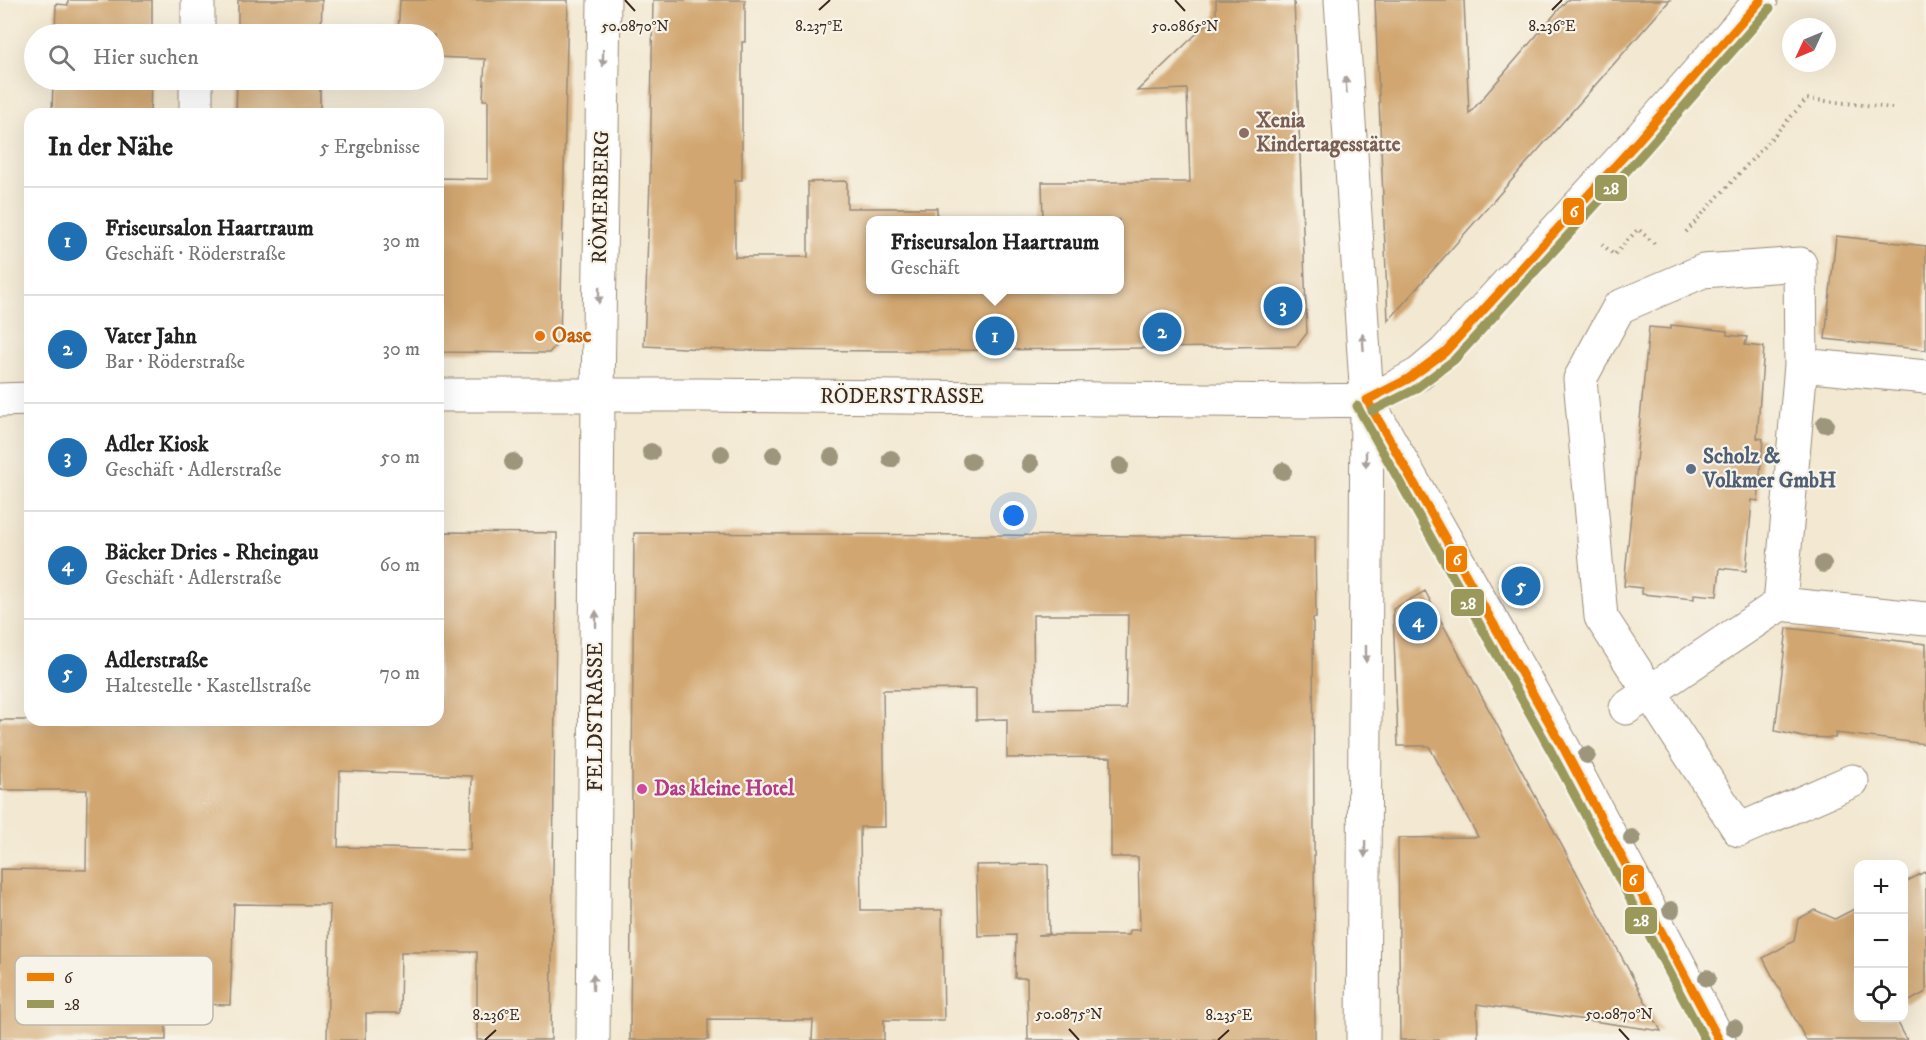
<!DOCTYPE html>
<html lang="de">
<head>
<meta charset="utf-8">
<style>
  :root { --surface:#fff; --page:#f6f6f6; --text:#222; --muted:#767676; --line:#e0e0e0; --accent:#1f6fb2 }
  body { margin:0; font-family:"IM FELL DW Pica",serif; background:var(--page); color:var(--text) }
  .controls { position:absolute; right:18px; bottom:18px; display:grid; overflow:hidden; border-radius:12px; box-shadow:0 6px 24px #0002 }
  .controls button { width:54px; height:54px; display:grid; place-items:center; padding:0; border:0; border-bottom:2px solid var(--line); background:var(--surface); color:var(--text); font:30px sans-serif }
  .compass { position:absolute; left:1782px; top:18px; width:54px; height:54px; border-radius:50%; background:var(--surface); box-shadow:0 6px 24px #0002; rotate:226deg }
  .you { position:absolute; left:1014px; top:516px; width:21px; height:21px; margin:-15px; border:4px solid #fff; border-radius:50%; background:#1a73e8; box-shadow:0 0 0 9px #1a73e833 }
  .badge { display:grid; place-items:center; width:39px; height:39px; border-radius:50%; background:var(--accent); color:#fff; font-size:20px; font-weight:700 }
  .pin { position:absolute; translate:-50% -50%; border:3px solid #fff; box-shadow:0 2px 6px #0006 }
  .popup { position:absolute; left:866px; top:216px; width:258px; height:78px; box-sizing:border-box; display:grid; place-content:center; border-radius:12px; background:var(--surface); filter:drop-shadow(0 2px 4px #0005); font-size:20px; white-space:nowrap; color:var(--muted) }
  .popup b { font-size:22px; color:var(--text) }
  .popup::after { content:''; position:absolute; left:50%; top:100%; margin-left:-12px; border:12px solid transparent; border-top-color:var(--surface) }
  .list { margin:0; padding:0; list-style:none }
  h2 { display:flex; justify-content:space-between; align-items:center; height:78px; margin:0; padding:0 24px; font-size:26px }
  h2 small { font-size:20px; font-weight:400; color:var(--muted) }
  .list li { display:grid; grid-template-columns:39px 1fr auto; gap:18px; align-items:center; box-sizing:border-box; height:108px; padding:0 24px; border-top:2px solid var(--line) }
  .list b { display:block; font-size:22px; white-space:nowrap }
  .list p { margin:0; font-size:20px; white-space:nowrap; color:var(--muted) }
  .list em { font-size:20px; font-style:normal; color:var(--muted) }
  .icon { flex:none; width:33px; height:33px; fill:none; stroke:currentColor; stroke-width:2; stroke-linecap:round; stroke-linejoin:round }
  .map { position:relative; flex:none; width:1926px; height:1040px; overflow:hidden }
  .search { position:absolute; background:var(--surface); box-shadow:0 6px 24px #0002; left:24px; top:24px; width:420px; height:66px; display:flex; align-items:center; gap:15px; box-sizing:border-box; padding:0 21px; border-radius:33px; color:var(--muted); font-size:22px }
  .panel { position:absolute; background:var(--surface); box-shadow:0 6px 24px #0002; left:24px; top:108px; width:420px; height:618px; border-radius:18px }
  .map>svg:first-child { display:block }
</style>
</head>
<body>
<div class="map">
<svg width="1926" height="1040" viewBox="0 0 1926 1040">
  <rect width="100%" height="100%" fill="#f7f3e8"/>
  <filter id="ink" filterUnits="userSpaceOnUse"><feTurbulence type="fractalNoise" baseFrequency=".0167" numOctaves="2"/><feDisplacementMap in="SourceGraphic" scale="12" xChannelSelector="R" yChannelSelector="G"/><feConvolveMatrix kernelMatrix="1 2 1 2 8 2 1 2 1" color-interpolation-filters="sRGB"/></filter>
  <filter id="wash" filterUnits="userSpaceOnUse"><feTurbulence type="fractalNoise" baseFrequency=".008" numOctaves="4" result="noise"/><feDisplacementMap in="SourceGraphic" scale="24" xChannelSelector="R" yChannelSelector="G"/><feGaussianBlur stdDeviation="1.35" result="paint"/><feColorMatrix in="noise" values="0 0 0 0 0 0 0 0 0 0 0 0 0 0 0 0 0 1.4 0 .05"/><feComposite in="paint" operator="in"/></filter>
  <g filter="url(#wash)">
    <rect width="100%" height="100%" fill="#f3e8d1"/>
    <g id="blocks">
      <path fill="#d1a66f" fill-rule="evenodd" d="M68,0H152V34H55L56,4L68,5Z
        M238,0H322L321,34H238Z
        M400,0H568L560,340L549,353L438,352V178L488,179V100H483L485,59L434,57V34H398Z
        M653,0H745V42H742V180H735V257H808V182L847,181V208H937V220H870V290H1119V220H1043L1042,182H1190L1187,89L1137,91L1216,15V0H1294L1307,333L1297,346L906,351L725,350L644,346L650,180Z
        M1375,0H1464L1469,114L1567,0H1670L1388,321Z
        M53,80H151L150,114H52Z
        M237,80H320V114H236Z
        M1836,236L1926,246V350L1825,339Z
        M1671,325L1727,331V335L1747,337L1745,345L1764,347L1757,438L1763,439L1758,501L1752,500L1746,571L1720,568L1717,596L1694,594V599L1642,594V588L1624,586L1649,327L1671,329Z
        M438,532L557,533L551,1040H477V952H401L400,1013H366V1040H327L330,905L234,904L230,1005L166,1003V1040H0V869L86,870L87,790H0V720H438ZM340,771L472,776L470,850L338,847Z
        M634,533L1315,537L1316,618H1313L1315,1040H1028L1027,978H1015L1016,935L978,936L976,865L1048,864L1049,934L1037,935H1129L1130,930H1140L1138,857H1111V757L1007,758V719L976,720V689L883,690L885,827H860L861,910H942L944,1020H884V1040H812L813,1020L708,1019V1040H630ZM1033,615H1128L1126,709L1034,710Z
        M1425,591L1617,948L1661,1031L1477,1004L1478,1040H1400L1398,838L1478,837L1429,746H1398L1393,609Z
        M1787,628L1926,644V744L1836,733L1835,738L1803,737L1775,731Z
        M1926,871V992L1904,1004V883Z
        M1858,907V1017H1895L1907,1040H1806L1763,958L1794,941L1798,919L1815,910L1835,919Z"/>
    </g>
  </g>
  <g filter="url(#ink)">
    <use href="#blocks" fill-opacity="0" stroke="#978978" stroke-width="1.5"/>
    <g fill="none" stroke-linecap="round" stroke-linejoin="round">
      <defs>
        <path id="minor" d="M1341,0L1367,400L1363,1040
          M198,34V0
          M196,114V80
          M1801,365L1926,377
          M438,395H702L1305,401L1367,400L1392,389L1419,374L1445,352L1636,143L1761,0
          M0,400L30,399
          M1368,402L1563,747L1719,1040
          M1780,604L1801,365L1800,264L1703,271L1619,307L1580,379L1601,617L1739,830L1852,781
          M1626,708L1780,604L1926,619
          M593,1040L598,394L604,0"/>
      </defs>
      <use href="#minor" stroke="#978978" stroke-width="35"/>
      <path stroke="#978978" stroke-width="4" stroke-dasharray="1.5 4.5" stroke-linecap="butt" d="M1686,232L1807,99L1892,108
        M1602,244L1614,255L1638,229L1656,245"/>
      <use href="#minor" stroke="#fff" stroke-width="33"/>
      <defs>
        <path id="bus-1" d="M1367,400L1563,747L1719,1040
          M1367,400L1408,379L1445,352L1636,143L1761,0"/>
        <path id="bus-2" d="M1357,406L1552,753L1705,1040
          M1372,411L1414,390L1454,360L1645,151L1770,8"/>
      </defs>
      <use href="#bus-1" stroke="#f7f3e8" stroke-width="14"/>
      <use href="#bus-2" stroke="#f7f3e8" stroke-width="14"/>
      <use href="#bus-1" stroke="#ef7d00" stroke-width="9"/>
      <use href="#bus-2" stroke="#9b985b" stroke-width="9"/>
    </g>
    <g fill="#9d967b">
      <circle cx="1825" cy="424" r="9"/>
      <circle cx="651" cy="452" r="9"/>
      <circle cx="721" cy="454" r="9"/>
      <circle cx="774" cy="455" r="9"/>
      <circle cx="832" cy="457" r="9"/>
      <circle cx="891" cy="459" r="9"/>
      <circle cx="971" cy="461" r="9"/>
      <circle cx="513" cy="462" r="9"/>
      <circle cx="1030" cy="464" r="9"/>
      <circle cx="1120" cy="466" r="9"/>
      <circle cx="1283" cy="471" r="9"/>
      <circle cx="1823" cy="564" r="9"/>
      <circle cx="1587" cy="755" r="9"/>
      <circle cx="1632" cy="838" r="9"/>
      <circle cx="1671" cy="910" r="9"/>
      <circle cx="1707" cy="978" r="9"/>
      <circle cx="1734" cy="1028" r="9"/>
    </g>
    <defs><path id="oneway-solid" d="M-6-.8H1V-3.2L6.5 0L1 3.2V.8H-6Z" transform="scale(1.5)"/></defs>
    <g fill="#a79f9a">
      <use href="#oneway-solid" transform="translate(603 58) rotate(91)"/>
      <use href="#oneway-solid" transform="translate(1346 85) rotate(-94)"/>
      <use href="#oneway-solid" transform="translate(599 295) rotate(91)"/>
      <use href="#oneway-solid" transform="translate(1363 342) rotate(-94)"/>
      <use href="#oneway-solid" transform="translate(1366 459) rotate(90)"/>
      <use href="#oneway-solid" transform="translate(596 619) rotate(-90)"/>
      <use href="#oneway-solid" transform="translate(1366 654) rotate(90)"/>
      <use href="#oneway-solid" transform="translate(1365 849) rotate(91)"/>
      <use href="#oneway-solid" transform="translate(593 982) rotate(-90)"/>
    </g>
  </g>
  <path fill="none" stroke="#3b2a1e" stroke-width="2" d="M625,0L635,11M1175,0L1185,11M819,10L830,0M1552,10L1562,0M1069,1029L1079,1040M1619,1029L1629,1040M485,1040L496,1030M1218,1040L1229,1030"/>
  <circle fill="#8d6e63" stroke="#f7f3e8" stroke-width="2" cx="1244" cy="133" r="6"/>
  <circle fill="#e8710a" stroke="#f7f3e8" stroke-width="2" cx="540" cy="336" r="6"/>
  <circle fill="#5c6f8a" stroke="#f7f3e8" stroke-width="2" cx="1691" cy="469" r="6"/>
  <circle fill="#d1479c" stroke="#f7f3e8" stroke-width="2" cx="642" cy="789" r="6"/>
  <g text-anchor="middle" dominant-baseline="central" stroke-width="4.5" stroke-linejoin="round" paint-order="stroke">
    <g font-size="21" font-weight="bold" fill="#785e54" stroke="#f7f3e8" text-anchor="start">
      <text x="1256" y="121">Xenia<tspan x="1256" dy="24">Kindertagesstätte</tspan></text>
    </g>
    <g font-size="21" fill="#3b2a1e" stroke="#f7f3e8">
      <text transform="translate(601 197) rotate(-89)">RÖMERBERG</text>
      <text x="902" y="397">RÖDERSTRASSE</text>
      <text transform="translate(596 717) rotate(-90)">FELDSTRASSE</text>
    </g>
    <g font-size="21" font-weight="bold" fill="#c56008" stroke="#f7f3e8" text-anchor="start">
      <text x="552" y="336">Oase</text>
    </g>
    <g font-size="21" font-weight="bold" fill="#4e5e75" stroke="#f7f3e8" text-anchor="start">
      <text x="1703" y="457">Scholz &amp;<tspan x="1703" dy="24">Volkmer GmbH</tspan></text>
    </g>
    <g font-size="21" font-weight="bold" fill="#b23c85" stroke="#f7f3e8" text-anchor="start">
      <text x="654" y="789">Das kleine Hotel</text>
    </g>
  </g>
  <rect x="15" y="956" width="198" height="69" rx="9" fill="#f7f3e8" stroke="#bfb7ab" stroke-width="1.5"/>
  <rect x="27" y="973" width="27" height="8" fill="#ef7d00"/>
  <rect x="27" y="1000" width="27" height="8" fill="#9b985b"/>
  <g font-size="16" fill="#3b2a1e">
    <text x="64" y="983">6</text>
    <text x="64" y="1010">28</text>
  </g>
  <g font-size="15" text-anchor="middle" fill="#3b2a1e" stroke="#f7f3e8" stroke-width="4.5" stroke-linejoin="round" paint-order="stroke">
    <text x="819" y="31">8.237°E</text>
    <text x="1552" y="31">8.236°E</text>
    <text x="635" y="31">50.0870°N</text>
    <text x="1185" y="31">50.0865°N</text>
    <text x="1069" y="1019">50.0875°N</text>
    <text x="1619" y="1019">50.0870°N</text>
    <text x="496" y="1020">8.236°E</text>
    <text x="1229" y="1020">8.235°E</text>
  </g>
  <g stroke="#f7f3e8" stroke-width="2">
    <rect x="1594" y="174" width="34" height="28" rx="6" fill="#9b985b"/>
    <rect x="1562" y="197" width="23" height="29" rx="6" fill="#ef7d00"/>
    <rect x="1445" y="545" width="23" height="28" rx="6" fill="#ef7d00"/>
    <rect x="1450" y="588" width="35" height="29" rx="6" fill="#9b985b"/>
    <rect x="1622" y="864" width="23" height="29" rx="6" fill="#ef7d00"/>
    <rect x="1624" y="906" width="34" height="29" rx="6" fill="#9b985b"/>
  </g>
  <g font-size="16" text-anchor="middle" font-weight="bold" fill="#fff">
    <text x="1611" y="194">28</text>
    <text x="1574" y="217">6</text>
    <text x="1457" y="565">6</text>
    <text x="1468" y="609">28</text>
    <text x="1633" y="885">6</text>
    <text x="1641" y="926">28</text>
  </g>
</svg>
<div class="controls">
<button>+</button>
<button>−</button>
<button><svg class="icon" aria-label="locate" viewBox="0 0 24 24"><circle cx="12" cy="12" r="6"/><path d="M12 2v4M12 18v4M2 12h4M18 12h4"/></svg></button>
</div>
<svg class="compass" viewBox="-18 -18 36 36"><path d="M0-13l5 13h-10z" fill="#e53935"/><path d="M0 13l5-13h-10z" fill="#767676"/></svg>
<div class="you"></div>
<div class="pin badge" style="left:995px;top:336px">1</div>
<div class="popup"><b>Friseursalon Haartraum</b>Geschäft</div>
<div class="pin badge" style="left:1162px;top:332px">2</div>
<div class="pin badge" style="left:1283px;top:306px">3</div>
<div class="pin badge" style="left:1418px;top:621px">4</div>
<div class="pin badge" style="left:1521px;top:586px">5</div>
<div class="search"><svg class="icon" aria-label="search" viewBox="0 0 24 24"><circle cx="10" cy="10" r="6"/><path d="M15 15l6 6"/></svg>Hier suchen</div>
<section class="panel">
<h2>In der Nähe<small>5 Ergebnisse</small></h2>
<ul class="list">
<li><span class="badge">1</span><div><b>Friseursalon Haartraum</b><p>Geschäft · Röderstraße</p></div><em>30 m</em></li>
<li><span class="badge">2</span><div><b>Vater Jahn</b><p>Bar · Röderstraße</p></div><em>30 m</em></li>
<li><span class="badge">3</span><div><b>Adler Kiosk</b><p>Geschäft · Adlerstraße</p></div><em>50 m</em></li>
<li><span class="badge">4</span><div><b>Bäcker Dries - Rheingau</b><p>Geschäft · Adlerstraße</p></div><em>60 m</em></li>
<li><span class="badge">5</span><div><b>Adlerstraße</b><p>Haltestelle · Kastellstraße</p></div><em>70 m</em></li>
</ul>
</section>
</div>
</body>
</html>
